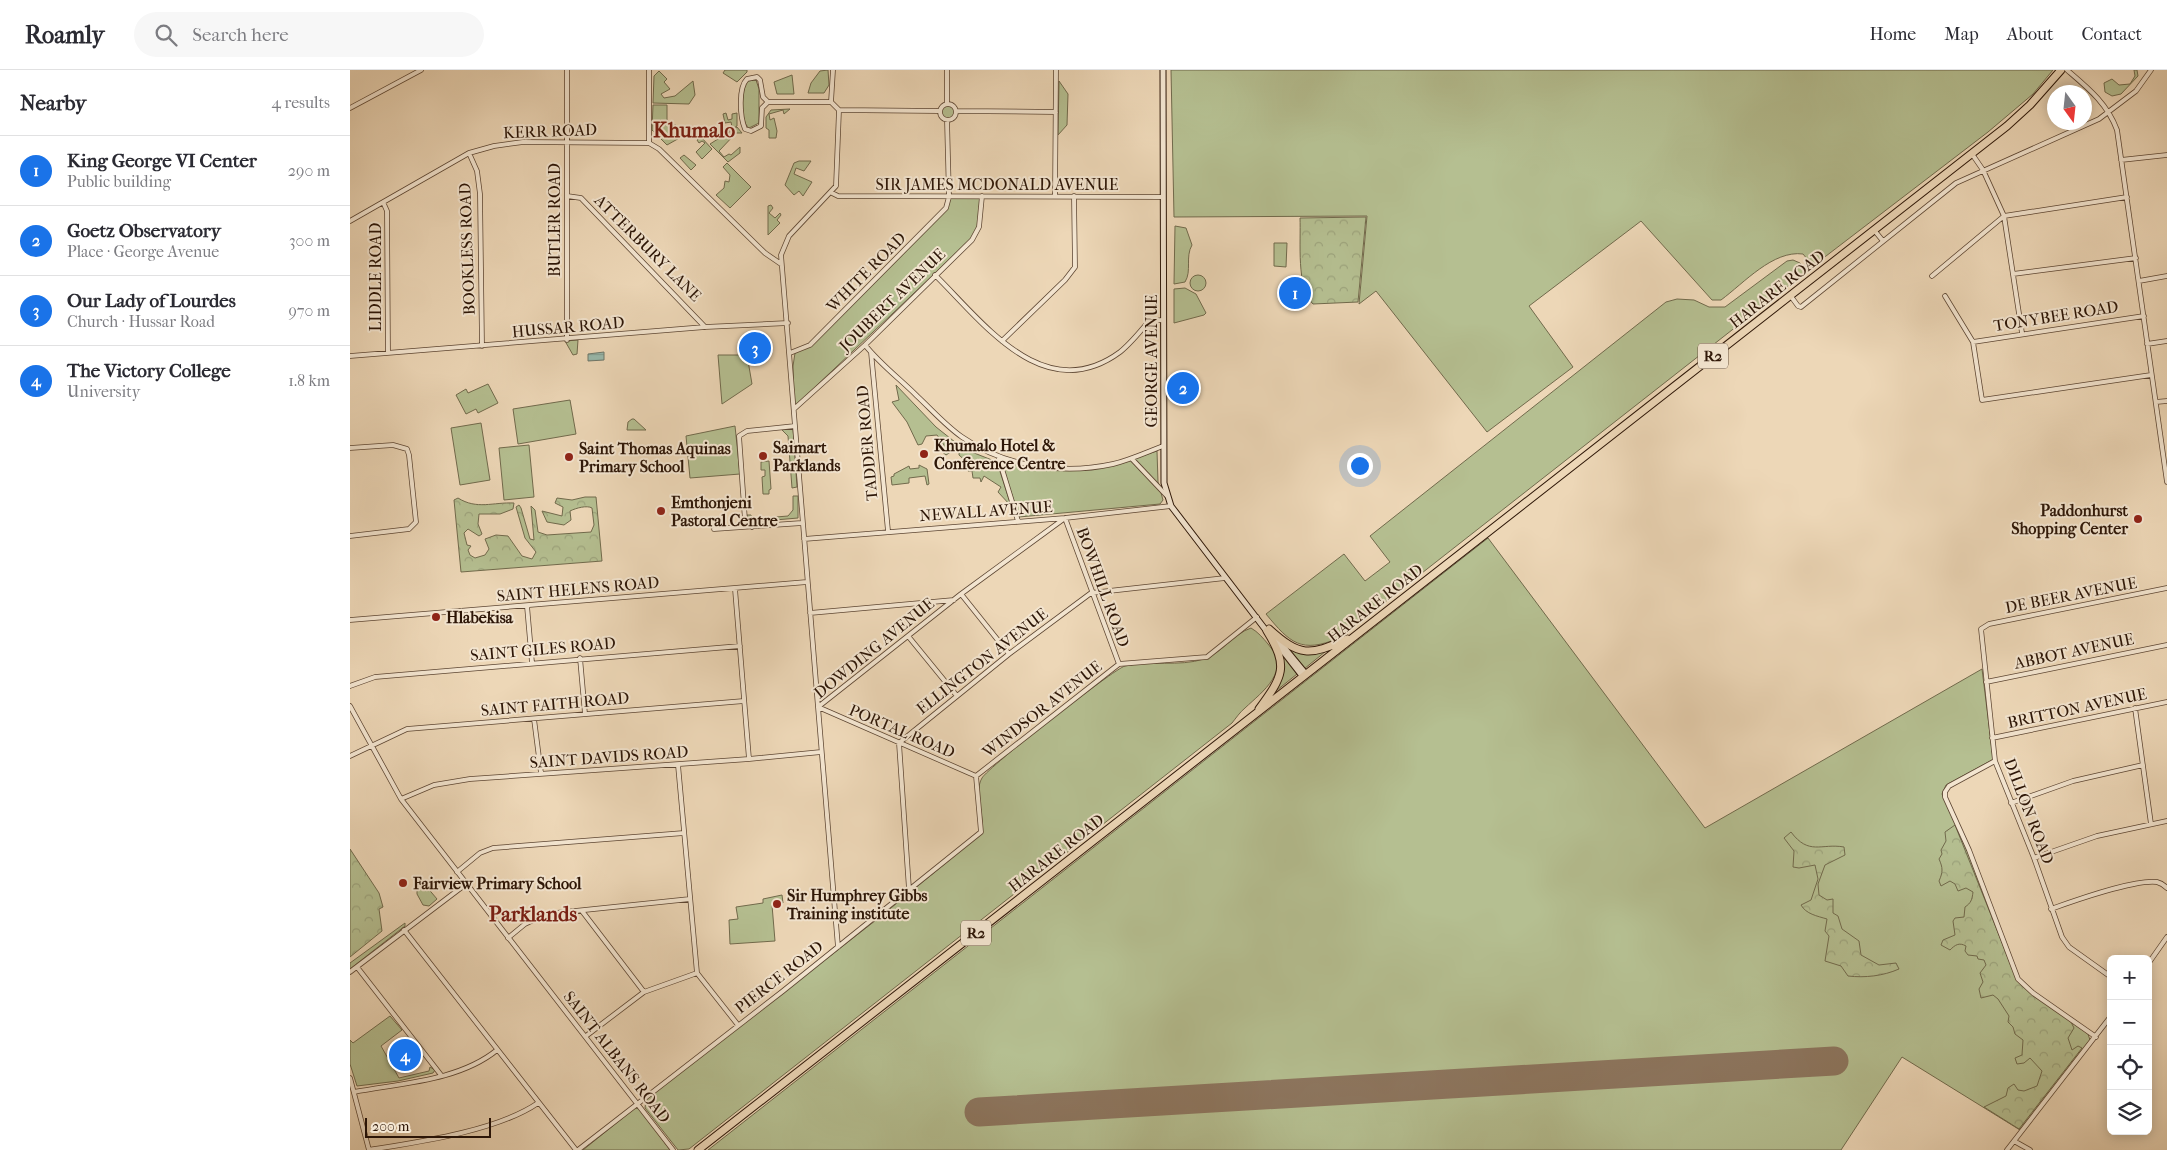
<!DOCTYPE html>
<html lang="en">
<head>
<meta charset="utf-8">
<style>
  :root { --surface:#fff; --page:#f7f7f7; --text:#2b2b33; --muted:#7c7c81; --line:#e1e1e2; --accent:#1a73e8 }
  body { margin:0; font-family:"IM FELL French Canon",serif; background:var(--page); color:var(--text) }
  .controls { position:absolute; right:15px; bottom:15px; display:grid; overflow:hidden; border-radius:8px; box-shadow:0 2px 12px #0003 }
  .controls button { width:45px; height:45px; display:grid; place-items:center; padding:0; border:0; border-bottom:1px solid var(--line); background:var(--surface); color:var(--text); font:25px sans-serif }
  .compass { position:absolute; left:1697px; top:15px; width:45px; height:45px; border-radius:50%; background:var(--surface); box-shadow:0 2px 12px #0003; rotate:165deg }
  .scale { position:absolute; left:15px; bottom:12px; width:126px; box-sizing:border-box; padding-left:5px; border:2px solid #2d1607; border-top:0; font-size:14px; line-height:18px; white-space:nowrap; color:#2d1607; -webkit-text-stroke:4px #f3e5d0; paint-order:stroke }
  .you { position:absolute; left:1009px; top:395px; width:18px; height:18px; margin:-12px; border:4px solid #fff; border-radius:50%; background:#1a73e8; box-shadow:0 0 0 8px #1a73e833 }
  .badge { display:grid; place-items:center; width:32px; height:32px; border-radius:50%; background:var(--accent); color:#fff; font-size:16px; font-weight:700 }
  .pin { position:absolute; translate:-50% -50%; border:2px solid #fff; box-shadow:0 1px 5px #0006 }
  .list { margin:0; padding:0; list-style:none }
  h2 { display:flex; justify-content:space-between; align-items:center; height:65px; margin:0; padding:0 20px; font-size:21px }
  h2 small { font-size:16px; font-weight:400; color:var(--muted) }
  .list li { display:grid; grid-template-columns:32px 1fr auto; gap:15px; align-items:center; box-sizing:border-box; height:70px; padding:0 20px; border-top:1px solid var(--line) }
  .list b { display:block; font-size:19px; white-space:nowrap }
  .list p { margin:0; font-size:16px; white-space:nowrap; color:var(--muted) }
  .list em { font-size:16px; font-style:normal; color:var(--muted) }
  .icon { flex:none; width:28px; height:28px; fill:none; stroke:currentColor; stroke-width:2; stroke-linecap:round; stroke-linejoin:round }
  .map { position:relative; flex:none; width:1817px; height:1080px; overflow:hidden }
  header { display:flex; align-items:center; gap:30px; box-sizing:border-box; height:70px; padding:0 25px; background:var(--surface); border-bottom:1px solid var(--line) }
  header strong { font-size:24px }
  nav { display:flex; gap:28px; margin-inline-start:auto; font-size:18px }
  .search { width:350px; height:45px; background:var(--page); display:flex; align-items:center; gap:12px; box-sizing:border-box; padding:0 18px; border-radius:28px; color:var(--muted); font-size:19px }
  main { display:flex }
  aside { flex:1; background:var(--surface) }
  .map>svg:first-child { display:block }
</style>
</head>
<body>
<header>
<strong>Roamly</strong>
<div class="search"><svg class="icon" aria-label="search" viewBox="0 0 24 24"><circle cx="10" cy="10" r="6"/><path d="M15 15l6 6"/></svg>Search here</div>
<nav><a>Home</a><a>Map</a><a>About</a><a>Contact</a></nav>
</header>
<main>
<aside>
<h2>Nearby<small>4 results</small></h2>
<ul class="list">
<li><span class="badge">1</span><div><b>King George VI Center</b><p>Public building</p></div><em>290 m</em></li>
<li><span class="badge">2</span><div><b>Goetz Observatory</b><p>Place · George Avenue</p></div><em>300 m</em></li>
<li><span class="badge">3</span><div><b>Our Lady of Lourdes</b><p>Church · Hussar Road</p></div><em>970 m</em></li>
<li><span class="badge">4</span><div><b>The Victory College</b><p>University</p></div><em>1.8 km</em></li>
</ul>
</aside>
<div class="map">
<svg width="1817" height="1080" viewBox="0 0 1817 1080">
  <defs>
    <pattern id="forest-crowns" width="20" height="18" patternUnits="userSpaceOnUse" patternTransform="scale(1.25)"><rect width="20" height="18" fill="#b5bf91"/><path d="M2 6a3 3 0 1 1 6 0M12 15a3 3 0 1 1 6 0" fill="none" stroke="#9ca37c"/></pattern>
    <pattern id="water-rules" width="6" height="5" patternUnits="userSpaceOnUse" patternTransform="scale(1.25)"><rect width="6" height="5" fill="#99baad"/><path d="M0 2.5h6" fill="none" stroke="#849f93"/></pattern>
  </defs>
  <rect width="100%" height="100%" fill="#edd7b7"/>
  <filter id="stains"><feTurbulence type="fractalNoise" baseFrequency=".004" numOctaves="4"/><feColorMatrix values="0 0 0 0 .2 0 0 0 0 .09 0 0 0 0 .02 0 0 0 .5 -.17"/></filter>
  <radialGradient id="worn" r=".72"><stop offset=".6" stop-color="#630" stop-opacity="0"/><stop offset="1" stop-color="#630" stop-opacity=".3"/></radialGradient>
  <path fill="#b5bf91" stroke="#716a4c" d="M375,0H397V2L387,12L373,3Z
    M478,0L479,15L474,23H458L461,13L470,1Z
    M821,0H1703L1683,24L1638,62L1463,196L1453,184C1423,180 1394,213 1371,230H1362L1291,151L1179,236L1223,297L1137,362L1026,221L1009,234L1017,146L824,147Z
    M1784,0H1787L1788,6L1771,24L1762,26L1755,22L1754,13L1762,9L1769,15L1780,14L1785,6Z
    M309,1L317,9L314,12L320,19L311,24L314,28L325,26L343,11L345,25L339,34L303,33L304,6Z
    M442,5L444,24H427L424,12Z
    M406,10L409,19V53L399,58C390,52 391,20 397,11Z
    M709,11L718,24L717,55L708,65Z
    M590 42a8 8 0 1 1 16 0a8 8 0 1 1-16 0Z
    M303,35H317V55H326L333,66L317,75L302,60Z
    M440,39L434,44L433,40L419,44L420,50L424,48L427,61L426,68H419V60L416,58V47L421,40Z
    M376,43L378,50L382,49V44L387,43V56L379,61L378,58L382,57L381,52L375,53L373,44Z
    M387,57L392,63H386L369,81L374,87L379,84L381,85L390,77V83L378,92L360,74Z
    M351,67L362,79L352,89L346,82L355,73L352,71L349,73L347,70Z
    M334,85L346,95L341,100L330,88Z
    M449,91H461L454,101L446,98L444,104L462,112L453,126L449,121L444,125L435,115L444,93Z
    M377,93L401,117L380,138L366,125L374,118L375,111L379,112L380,105L373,97Z
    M631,127L628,157L621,169L444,337L443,296L445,283L460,276L597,139L600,128Z
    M421,135L423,138L419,143L425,148L430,143L431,145L427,150L430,153L418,165V136Z
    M825,156L836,158L842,175C835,187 842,201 835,212L824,214Z
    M924,173H937L936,197L924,196Z
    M1443,190L1450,193L1456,202L989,568C951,584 940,573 916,544L994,484L1015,511L1040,492L1020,466L1316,232L1327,229L1344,230L1359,237H1375L1437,191Z
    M840 213a8 8 0 1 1 16 0a8 8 0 1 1-16 0Z
    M835,218L846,224L856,243L854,245L824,253V219Z
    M228,270L227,284L223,285L215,271Z
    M368,285H397L402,314L372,334Z
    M138,314L148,333L128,343L126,339L116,344L106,325L116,319L118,323Z
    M546,315L586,357L610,376L596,385L591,381L594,375L587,365L576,366L572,374L568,375L557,352L542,332L549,330Z
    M220,330L226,364L168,374L163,339Z
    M282,349H284L296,360H277L278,352Z
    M131,353L140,410L110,415L101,358Z
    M385,356L390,404L340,408L336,366Z
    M443,358L447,417L442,418L438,366L432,360Z
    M179,375L184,427L154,430L149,378Z
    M614,379L647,392L661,436L648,422L651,417L634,406L631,412L630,408H623L622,401H618L619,394L609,385V383Z
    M807,381L808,412L813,430L810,434L669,447L650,388C709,403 750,400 807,381Z
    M419,391L421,419L419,420V424H413L412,407L415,406V400H411V392Z
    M569,395L577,399L579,414L577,415L575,406L559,408V413L542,415L541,407L544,406V404L559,396L560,399L569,398Z
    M443,426H448V448L402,452L397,449V445H401L402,449L438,446L443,440Z
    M1138,468L1355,758L1632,599L1643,688L1642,690L1596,715L1592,724L1617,780L1667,910L1738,964L1740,970L1670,1060L1552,987L1491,1080H358Z
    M901,558C908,562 913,568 918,574C942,601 913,621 895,638C890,642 886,648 882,653L339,1079L328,1080L295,1038L296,1029L530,847L631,764C636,747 623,723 632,708C637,698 765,598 775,596C800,590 829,597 854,589C872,583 883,564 901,558Z
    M981,577L954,599L937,579L938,578Z
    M930,578L947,604L921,625L925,619Z
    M76,816L87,829L79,836L73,835L67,824V821Z
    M432,825L433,833L422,835L425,871L380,874L379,850L388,849L386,837L413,833V829Z
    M55,853V856L0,899V893Z
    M40,946L52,960L31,976L49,1008L79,1001L80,997L85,1000L83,1003L48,1011L7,1016L0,994V970L3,973Z
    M285,1038L290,1039L320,1080H233Z"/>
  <path fill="url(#forest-crowns)" stroke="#716a4c" d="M1016,147L1008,232L963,234C946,218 951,171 950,148Z
    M235,427H246L252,491L111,502L104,430L108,428C127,440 143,432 164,433L163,439L150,444H129L128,454L132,464L129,466L118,459L114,463L117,475L121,476L118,480L120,485L125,488L135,485L139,479L135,469L146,465L158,466L172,486L182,489L186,482L175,468L166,437L169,435L171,438L180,469L184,470L181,436L185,440L188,462L197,465L241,462L244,455L242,438C237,435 226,438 220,441L221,450L214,455L197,452L192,441L212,446L213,437L205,433L207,428L222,430Z
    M1605,755L1667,910L1721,952L1724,958L1718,968L1722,980L1728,976L1732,978L1669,1059L1634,1037L1656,1026L1658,1018L1664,1014L1668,1020L1674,1021L1687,1016L1692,1001L1680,988L1674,993L1667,994L1665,988L1672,985L1673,970L1665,964L1663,957L1658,952L1659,946L1648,929L1643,925L1631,928L1629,919L1633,912L1630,903L1636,895L1634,890L1628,889L1627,886L1618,885L1615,881L1616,876C1609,872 1605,875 1600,880L1591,875L1593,870L1605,865L1603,851L1605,848L1614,847L1615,837C1621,833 1622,830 1623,822L1616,818L1608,821L1605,814L1600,811L1591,816L1589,811C1593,802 1593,798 1589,789L1592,784L1591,780L1596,771L1595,762Z
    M1441,762C1459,786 1471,773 1494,777L1495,785L1475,795L1468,814L1469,825L1477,830L1483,829V843L1488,846L1492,859L1509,871L1511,885L1529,895L1546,893L1549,899C1533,906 1515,908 1498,906L1491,896L1475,891L1479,866L1475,861L1477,849C1467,846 1456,844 1451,835L1461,830L1468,809L1465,795L1449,798L1443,797L1444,781L1434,768Z
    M0,779L29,823L33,837L29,839L32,861L0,887Z"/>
  <path fill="url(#water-rules)" stroke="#6e786b" d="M254,282V290L238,291V284Z"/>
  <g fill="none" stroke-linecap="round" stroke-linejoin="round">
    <path stroke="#8d765f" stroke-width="29" d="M629,1042L1484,991"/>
    <defs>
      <path id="street" d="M217,0V270
        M299,0V73L309,79L415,183L431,194
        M483,0L481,32L489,40L486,116L439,166L431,185L468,637L626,706
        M1717,0C1738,18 1757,33 1767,60L1817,412
        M407,7L410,10L413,27L418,32L412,38L411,56L401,61L395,59C390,47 388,18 397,9Z
        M418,32H481
        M597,33V0
        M590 42a8 8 0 1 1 16 0a8 8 0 1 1-16 0Z
        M0,38L71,0
        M489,40L589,41
        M607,41L706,42
        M119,83L127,101L130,124L132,276
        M1622,84L1633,100L1654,146L1672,263
        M1771,90L1817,85
        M482,123L488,126C596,127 705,126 813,127
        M705,125L706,0
        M217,126L231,128L355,257
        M33,132L37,141L38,283
        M0,151L119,83L144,76L173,72L299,73
        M1524,160L1533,171
        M1663,204L1786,188
        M585,205C633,252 694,338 770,282C780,274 790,262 799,251L813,250
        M1582,206L1654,146L1777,127
        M1789,211L1817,206
        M1440,225L1448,236L1451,237L1606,113L1749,49L1786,21L1801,0
        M1595,226L1623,272L1632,330L1801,305
        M652,271L715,210L725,197L724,126
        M1623,272L1794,246
        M1797,274L1817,271
        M515,275C530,294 550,309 567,326C582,340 596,356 612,367C655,397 713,405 763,394C780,390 797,382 813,376
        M521,282L538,461
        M440,283L460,275L596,138L599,127L597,50
        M0,286L355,257L438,253
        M1806,332L1817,331
        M444,339L515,275L622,170L629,157L632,126
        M0,378L43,375L57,379L59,385L66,452L59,459L0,466
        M648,386L668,451
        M782,389L817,426
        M402,457L395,450L389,366L397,361L445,356
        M364,459L452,453
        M454,469L715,448L821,436
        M385,519L399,689
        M611,524L659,584
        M177,536L182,593
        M460,543L604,530
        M0,550L457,512
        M558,566L607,626
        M230,588L235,644
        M1636,612L1817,575
        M0,616L25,607L390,576
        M0,636L51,729L323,1080
        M1785,638L1801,754
        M184,649L191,703
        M1642,668L1817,632
        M0,686L57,659L394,631
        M1645,691L1599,716L1595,722V727L1619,780L1668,909L1683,923L1746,967
        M328,695L347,903L388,955
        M51,729L84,715L120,709L399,689L471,682
        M1661,733L1723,711L1793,695
        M1684,788L1747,766L1817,751
        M107,802L130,783L143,778L334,763
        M559,819L549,673L659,584L741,523L875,508
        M1701,839C1723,831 1786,809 1807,812C1811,813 1814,815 1817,818
        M232,841L294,922
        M54,860L226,1080
        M158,868L175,854L196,844L340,829
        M488,877L468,637L611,524L715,448L769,594
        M1798,894L1817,867
        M7,897L91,1005
        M0,902L116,814
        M1761,907L1719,877L1712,867L1684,788L1645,691L1631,559L1639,554L1817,518
        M236,966L294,922L347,903
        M0,1008L19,1080
        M4,1022C51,1013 109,1011 147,980
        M1664,1071L1680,1080
        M19,1080C69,1072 147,1061 188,1033
        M228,1080L433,921L631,762L626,706L769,594L857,587L907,547
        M1657,1080L1761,946"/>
      <path id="secondary" d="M813,0L814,413L821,436L918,563
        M928,570L956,604
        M925,571L953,607"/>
      <path id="highway" d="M919,559C950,587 959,586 997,569
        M909,639C933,606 939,597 917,561
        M348,1080L1657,56L1680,35L1711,0"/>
    </defs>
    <use href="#street" stroke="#5d4633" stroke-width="5.5"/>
    <use href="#secondary" stroke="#2d1607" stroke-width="7"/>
    <use href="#highway" stroke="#2d1607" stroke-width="9"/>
    <use href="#street" stroke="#f3e5d0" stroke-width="4"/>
    <use href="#secondary" stroke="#f3e5d0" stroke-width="5"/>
    <use href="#highway" stroke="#edd7b7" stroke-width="7"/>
  </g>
  <g fill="#8f2418" stroke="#f3e5d0" stroke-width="2">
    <circle cx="574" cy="384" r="5"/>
    <circle cx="413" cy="386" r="5"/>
    <circle cx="219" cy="387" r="5"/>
    <circle cx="311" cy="441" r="5"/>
    <circle cx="1788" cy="449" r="5"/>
    <circle cx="86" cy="547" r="5"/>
    <circle cx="53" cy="813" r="5"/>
    <circle cx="427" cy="834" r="5"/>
  </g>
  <g text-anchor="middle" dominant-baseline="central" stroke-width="4" stroke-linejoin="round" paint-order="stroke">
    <g fill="#f3e5d0" stroke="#685443" stroke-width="1">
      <rect x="1348" y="273.5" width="30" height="25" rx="4"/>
      <rect x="611" y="850.5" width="30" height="25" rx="4"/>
    </g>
    <g font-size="15" font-weight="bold" fill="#2d1607">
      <text x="1363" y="286">R2</text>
      <text x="626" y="863">R2</text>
    </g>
    <g font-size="16" fill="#2d1607" stroke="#f3e5d0">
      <text transform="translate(200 61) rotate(-2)">KERR ROAD</text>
      <text x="647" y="114">SIR JAMES MCDONALD AVENUE</text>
      <text transform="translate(204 150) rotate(-90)">BUTLER ROAD</text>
      <text transform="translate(298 178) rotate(45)">ATTERBURY LANE</text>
      <text transform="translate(117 179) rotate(-92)">BOOKLESS ROAD</text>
      <text transform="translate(516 202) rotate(-45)">WHITE ROAD</text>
      <text transform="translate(25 207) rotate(-90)">LIDDLE ROAD</text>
      <text transform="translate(1427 219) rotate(-38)">HARARE ROAD</text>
      <text transform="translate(542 230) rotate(-44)">JOUBERT AVENUE</text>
      <text transform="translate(1706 246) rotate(-9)">TONYBEE ROAD</text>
      <text transform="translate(218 257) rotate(-5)">HUSSAR ROAD</text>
      <text transform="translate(801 291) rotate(-90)">GEORGE AVENUE</text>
      <text transform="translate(517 373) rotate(-95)">TADDER ROAD</text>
      <text transform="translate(636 441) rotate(-4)">NEWALL AVENUE</text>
      <text transform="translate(753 517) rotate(70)">BOWHILL ROAD</text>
      <text transform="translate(228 519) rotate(-5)">SAINT HELENS ROAD</text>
      <text transform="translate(1721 525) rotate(-11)">DE BEER AVENUE</text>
      <text transform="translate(1025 533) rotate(-38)">HARARE ROAD</text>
      <text transform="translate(524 578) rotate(-39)">DOWDING AVENUE</text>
      <text transform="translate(193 579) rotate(-5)">SAINT GILES ROAD</text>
      <text transform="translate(1724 581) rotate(-12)">ABBOT AVENUE</text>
      <text transform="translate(632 591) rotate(-38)">ELLINGTON AVENUE</text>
      <text transform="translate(205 634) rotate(-5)">SAINT FAITH ROAD</text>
      <text transform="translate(1727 638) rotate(-12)">BRITTON AVENUE</text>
      <text transform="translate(692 639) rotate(-38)">WINDSOR AVENUE</text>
      <text transform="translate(552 661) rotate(23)">PORTAL ROAD</text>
      <text transform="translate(259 687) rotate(-4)">SAINT DAVIDS ROAD</text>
      <text transform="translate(1679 741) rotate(69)">DILLON ROAD</text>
      <text transform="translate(706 783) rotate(-38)">HARARE ROAD</text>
      <text transform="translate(429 907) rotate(-38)">PIERCE ROAD</text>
      <text transform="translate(267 987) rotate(52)">SAINT ALBANS ROAD</text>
    </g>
    <g font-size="16" font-weight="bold" fill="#2d1607" stroke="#f3e5d0" text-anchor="start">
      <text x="584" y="375">Khumalo Hotel &amp;<tspan x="584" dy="18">Conference Centre</tspan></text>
      <text x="423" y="377">Saimart<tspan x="423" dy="18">Parklands</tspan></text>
      <text x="229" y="378">Saint Thomas Aquinas<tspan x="229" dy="18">Primary School</tspan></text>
      <text x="321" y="432">Emthonjeni<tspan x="321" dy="18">Pastoral Centre</tspan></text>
      <text x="1778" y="440" text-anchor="end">Paddonhurst<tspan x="1778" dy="18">Shopping Center</tspan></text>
      <text x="96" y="547">Hlabekisa</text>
      <text x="63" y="813">Fairview Primary School</text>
      <text x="437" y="825">Sir Humphrey Gibbs<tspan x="437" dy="18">Training institute</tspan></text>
    </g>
    <g font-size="21" font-weight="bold" fill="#7a1f14" stroke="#f3e5d0">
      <text x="344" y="60">Khumalo</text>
      <text x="183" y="844">Parklands</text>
    </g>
  </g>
  <rect width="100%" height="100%" filter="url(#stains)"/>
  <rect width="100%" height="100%" fill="url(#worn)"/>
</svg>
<div class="controls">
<button>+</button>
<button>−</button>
<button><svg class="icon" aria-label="locate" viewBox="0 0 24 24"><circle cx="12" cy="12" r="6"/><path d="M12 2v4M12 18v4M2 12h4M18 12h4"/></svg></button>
<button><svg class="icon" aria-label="layers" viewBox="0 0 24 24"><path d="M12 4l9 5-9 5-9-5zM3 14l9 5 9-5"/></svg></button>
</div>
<svg class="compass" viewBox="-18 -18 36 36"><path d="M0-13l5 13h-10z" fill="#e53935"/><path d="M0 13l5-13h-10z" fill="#7c7c81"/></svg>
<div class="scale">200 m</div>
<div class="you"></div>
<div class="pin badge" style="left:945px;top:223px">1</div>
<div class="pin badge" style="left:833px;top:318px">2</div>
<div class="pin badge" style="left:405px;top:278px">3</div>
<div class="pin badge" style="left:55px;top:985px">4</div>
</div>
</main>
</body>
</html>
